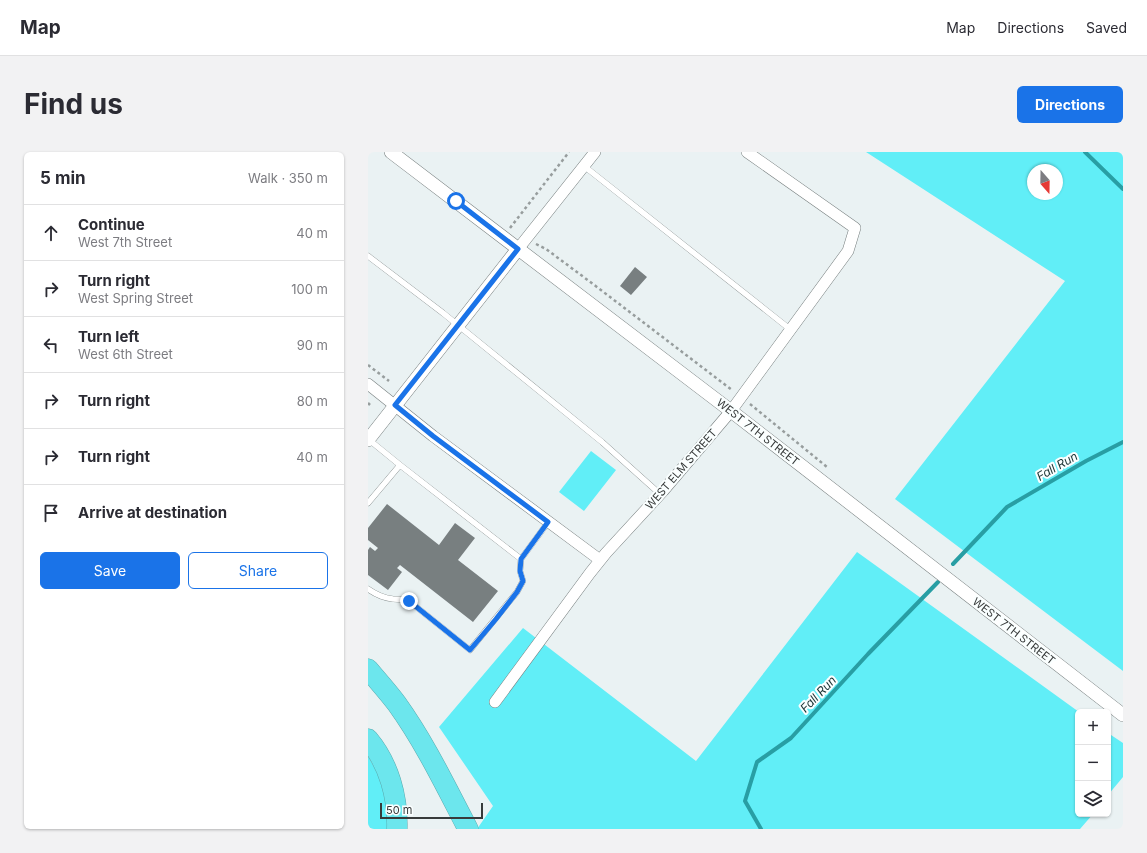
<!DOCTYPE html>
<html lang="en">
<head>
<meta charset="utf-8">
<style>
  :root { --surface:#fff; --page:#f2f2f3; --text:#2b2b33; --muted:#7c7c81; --line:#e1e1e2; --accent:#1a73e8 }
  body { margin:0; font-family:Inter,sans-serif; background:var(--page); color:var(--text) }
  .controls { position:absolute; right:12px; bottom:12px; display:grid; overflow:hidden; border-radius:6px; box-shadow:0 1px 3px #0004 }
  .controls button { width:36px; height:36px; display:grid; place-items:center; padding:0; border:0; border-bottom:1px solid var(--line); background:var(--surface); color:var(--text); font:20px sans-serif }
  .compass { position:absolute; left:659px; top:12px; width:36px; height:36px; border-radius:50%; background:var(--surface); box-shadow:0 1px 3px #0004; rotate:160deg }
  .scale { position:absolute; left:12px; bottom:10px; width:103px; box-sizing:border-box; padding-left:4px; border:2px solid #373a3a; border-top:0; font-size:11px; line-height:14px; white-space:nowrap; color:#373a3a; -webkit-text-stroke:3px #faffff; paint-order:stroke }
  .stop { position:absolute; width:12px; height:12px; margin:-9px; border:3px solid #1a73e8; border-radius:50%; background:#fff }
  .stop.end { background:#1a73e8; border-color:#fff; box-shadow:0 1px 4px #0008 }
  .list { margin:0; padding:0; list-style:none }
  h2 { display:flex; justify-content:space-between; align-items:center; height:52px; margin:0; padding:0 16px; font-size:17px }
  h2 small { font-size:13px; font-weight:400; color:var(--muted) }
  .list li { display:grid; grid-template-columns:26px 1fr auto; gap:12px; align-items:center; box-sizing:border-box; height:56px; padding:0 16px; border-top:1px solid var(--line) }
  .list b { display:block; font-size:15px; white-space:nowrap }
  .list p { margin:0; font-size:13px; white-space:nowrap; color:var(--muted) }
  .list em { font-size:13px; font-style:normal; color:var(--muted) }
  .actions { display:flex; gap:8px; padding:12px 16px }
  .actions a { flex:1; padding:9px 0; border:1px solid var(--accent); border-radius:6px; text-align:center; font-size:14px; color:var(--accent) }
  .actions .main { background:var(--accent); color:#fff }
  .icon { flex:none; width:22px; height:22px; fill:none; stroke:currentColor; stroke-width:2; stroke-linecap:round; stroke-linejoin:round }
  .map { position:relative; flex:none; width:755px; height:677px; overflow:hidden; border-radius:6px }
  header { display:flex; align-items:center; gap:24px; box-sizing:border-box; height:56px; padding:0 20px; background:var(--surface); border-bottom:1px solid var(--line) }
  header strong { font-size:19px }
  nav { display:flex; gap:22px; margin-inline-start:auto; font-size:14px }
  .intro { display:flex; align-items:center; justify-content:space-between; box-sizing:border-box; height:96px; padding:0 24px }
  h1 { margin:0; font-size:28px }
  .button { padding:10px 18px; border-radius:6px; background:var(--accent); color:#fff; font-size:14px; font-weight:700 }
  main { display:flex; gap:24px; padding:0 24px }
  aside { flex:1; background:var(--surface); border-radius:6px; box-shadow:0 1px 3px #0004 }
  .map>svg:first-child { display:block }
</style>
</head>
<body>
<header>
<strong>Map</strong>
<nav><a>Map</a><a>Directions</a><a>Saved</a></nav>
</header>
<div class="intro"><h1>Find us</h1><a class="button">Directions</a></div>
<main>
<aside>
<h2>5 min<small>Walk · 350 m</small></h2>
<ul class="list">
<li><svg class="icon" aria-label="ahead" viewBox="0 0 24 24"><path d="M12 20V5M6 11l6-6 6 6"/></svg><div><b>Continue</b><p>West 7th Street</p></div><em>40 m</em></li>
<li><svg class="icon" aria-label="right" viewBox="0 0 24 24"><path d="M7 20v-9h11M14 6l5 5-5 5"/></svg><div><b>Turn right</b><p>West Spring Street</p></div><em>100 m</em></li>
<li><svg class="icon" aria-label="left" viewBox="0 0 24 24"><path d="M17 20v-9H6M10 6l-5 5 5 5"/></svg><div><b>Turn left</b><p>West 6th Street</p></div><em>90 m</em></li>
<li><svg class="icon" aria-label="right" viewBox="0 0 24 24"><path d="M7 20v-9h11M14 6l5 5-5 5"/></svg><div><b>Turn right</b></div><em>80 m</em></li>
<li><svg class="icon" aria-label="right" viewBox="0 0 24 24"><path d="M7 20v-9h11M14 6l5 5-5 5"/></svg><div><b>Turn right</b></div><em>40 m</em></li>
<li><svg class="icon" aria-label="arrive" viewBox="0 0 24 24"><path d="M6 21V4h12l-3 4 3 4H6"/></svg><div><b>Arrive at destination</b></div></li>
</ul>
<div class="actions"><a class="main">Save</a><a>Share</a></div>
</aside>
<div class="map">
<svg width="755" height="677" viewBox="0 0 755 677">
  <rect width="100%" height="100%" fill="#eaf2f3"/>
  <path fill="#61eef7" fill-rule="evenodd" d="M498,0H755V519L527,347L697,129ZM665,18H689V42H665Z
    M223,299L248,318L216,359L191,340Z
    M489,400L711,560H710V662H725L712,677H109L125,654L71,575L155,476L328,609Z
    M740,581L755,591V625L740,643Z
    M0,604L10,622L18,648L20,677H0Z"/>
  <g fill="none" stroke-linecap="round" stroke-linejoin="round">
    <path stroke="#289ea4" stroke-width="4" d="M717,0L755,37
      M585,412L639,355L718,309L755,290
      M393,677L377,649L389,610L423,586L500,502L570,430"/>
  </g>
  <path fill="#787f80" d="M267,115L279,125L263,143L252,134Z
    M19,352L71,393L87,371L107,386L90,408L130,439L105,470L32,413L29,416L34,420L20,438L0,423V398L2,395L7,399L10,396L0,388V376Z"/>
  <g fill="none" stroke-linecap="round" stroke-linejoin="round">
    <defs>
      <path id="service" d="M216,14L423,178
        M0,104L75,161L234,290L292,342
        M0,287L32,313L153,407L181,369
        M0,351L32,313
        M0,437C7,442 15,446 25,447C31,447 35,447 41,449L102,498L149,440L155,429L152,419L153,407"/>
      <path id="minor" d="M150,97L227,0
        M0,232L65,284L232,408
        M127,550L222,421L238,401L295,339L363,259L480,99L487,76L379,0"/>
      <path id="tertiary" d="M23,0L363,259L755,563
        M0,288L150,97"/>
      <path id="motorway" d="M0,517C10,529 20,540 29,552C57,591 78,635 100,677
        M0,587C21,612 30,645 29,677"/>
    </defs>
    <use href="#service" stroke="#777f7f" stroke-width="6"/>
    <use href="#minor" stroke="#777f7f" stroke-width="12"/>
    <use href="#tertiary" stroke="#777f7f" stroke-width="14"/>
    <use href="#motorway" stroke="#59aaae" stroke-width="21"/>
    <path stroke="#979d9d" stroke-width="2.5" stroke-dasharray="3 3" stroke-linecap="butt" d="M142,76L201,0
      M168,92L178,97L225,132L364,238
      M0,213L21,229
      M0,251L2,253
      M382,252L459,315"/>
    <use href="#service" stroke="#fff" stroke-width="5.5"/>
    <use href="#minor" stroke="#fff" stroke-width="11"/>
    <use href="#tertiary" stroke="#fff" stroke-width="13"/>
    <use href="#motorway" stroke="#6ce6ed" stroke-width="20"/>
  </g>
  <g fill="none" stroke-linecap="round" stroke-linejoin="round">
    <path stroke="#1a73e8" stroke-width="5" d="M41,449L102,498L128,467L149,440L155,429L152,419L153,407L180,370L65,284L27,253L150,97L88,49"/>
  </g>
  <g text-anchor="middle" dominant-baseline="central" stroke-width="4" stroke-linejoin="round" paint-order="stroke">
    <g font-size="11" fill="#373a3a" stroke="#faffff">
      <text transform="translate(390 280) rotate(38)">WEST 7TH STREET</text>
      <text transform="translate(313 317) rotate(-49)">WEST ELM STREET</text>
      <text transform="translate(646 479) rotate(38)">WEST 7TH STREET</text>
    </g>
    <g font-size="12" font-style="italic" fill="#1c3536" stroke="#faffff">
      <text transform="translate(689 314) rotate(-30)">Fall Run</text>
      <text transform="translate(450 542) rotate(-46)">Fall Run</text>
    </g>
  </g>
</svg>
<div class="controls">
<button>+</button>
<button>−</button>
<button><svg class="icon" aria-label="layers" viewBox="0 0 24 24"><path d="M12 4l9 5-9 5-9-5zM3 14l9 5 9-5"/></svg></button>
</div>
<svg class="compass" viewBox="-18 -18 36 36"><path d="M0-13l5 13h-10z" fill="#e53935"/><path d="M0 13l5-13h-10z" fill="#7c7c81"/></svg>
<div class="scale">50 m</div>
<div class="stop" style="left:88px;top:49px"></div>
<div class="stop end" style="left:41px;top:449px"></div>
</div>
</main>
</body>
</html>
